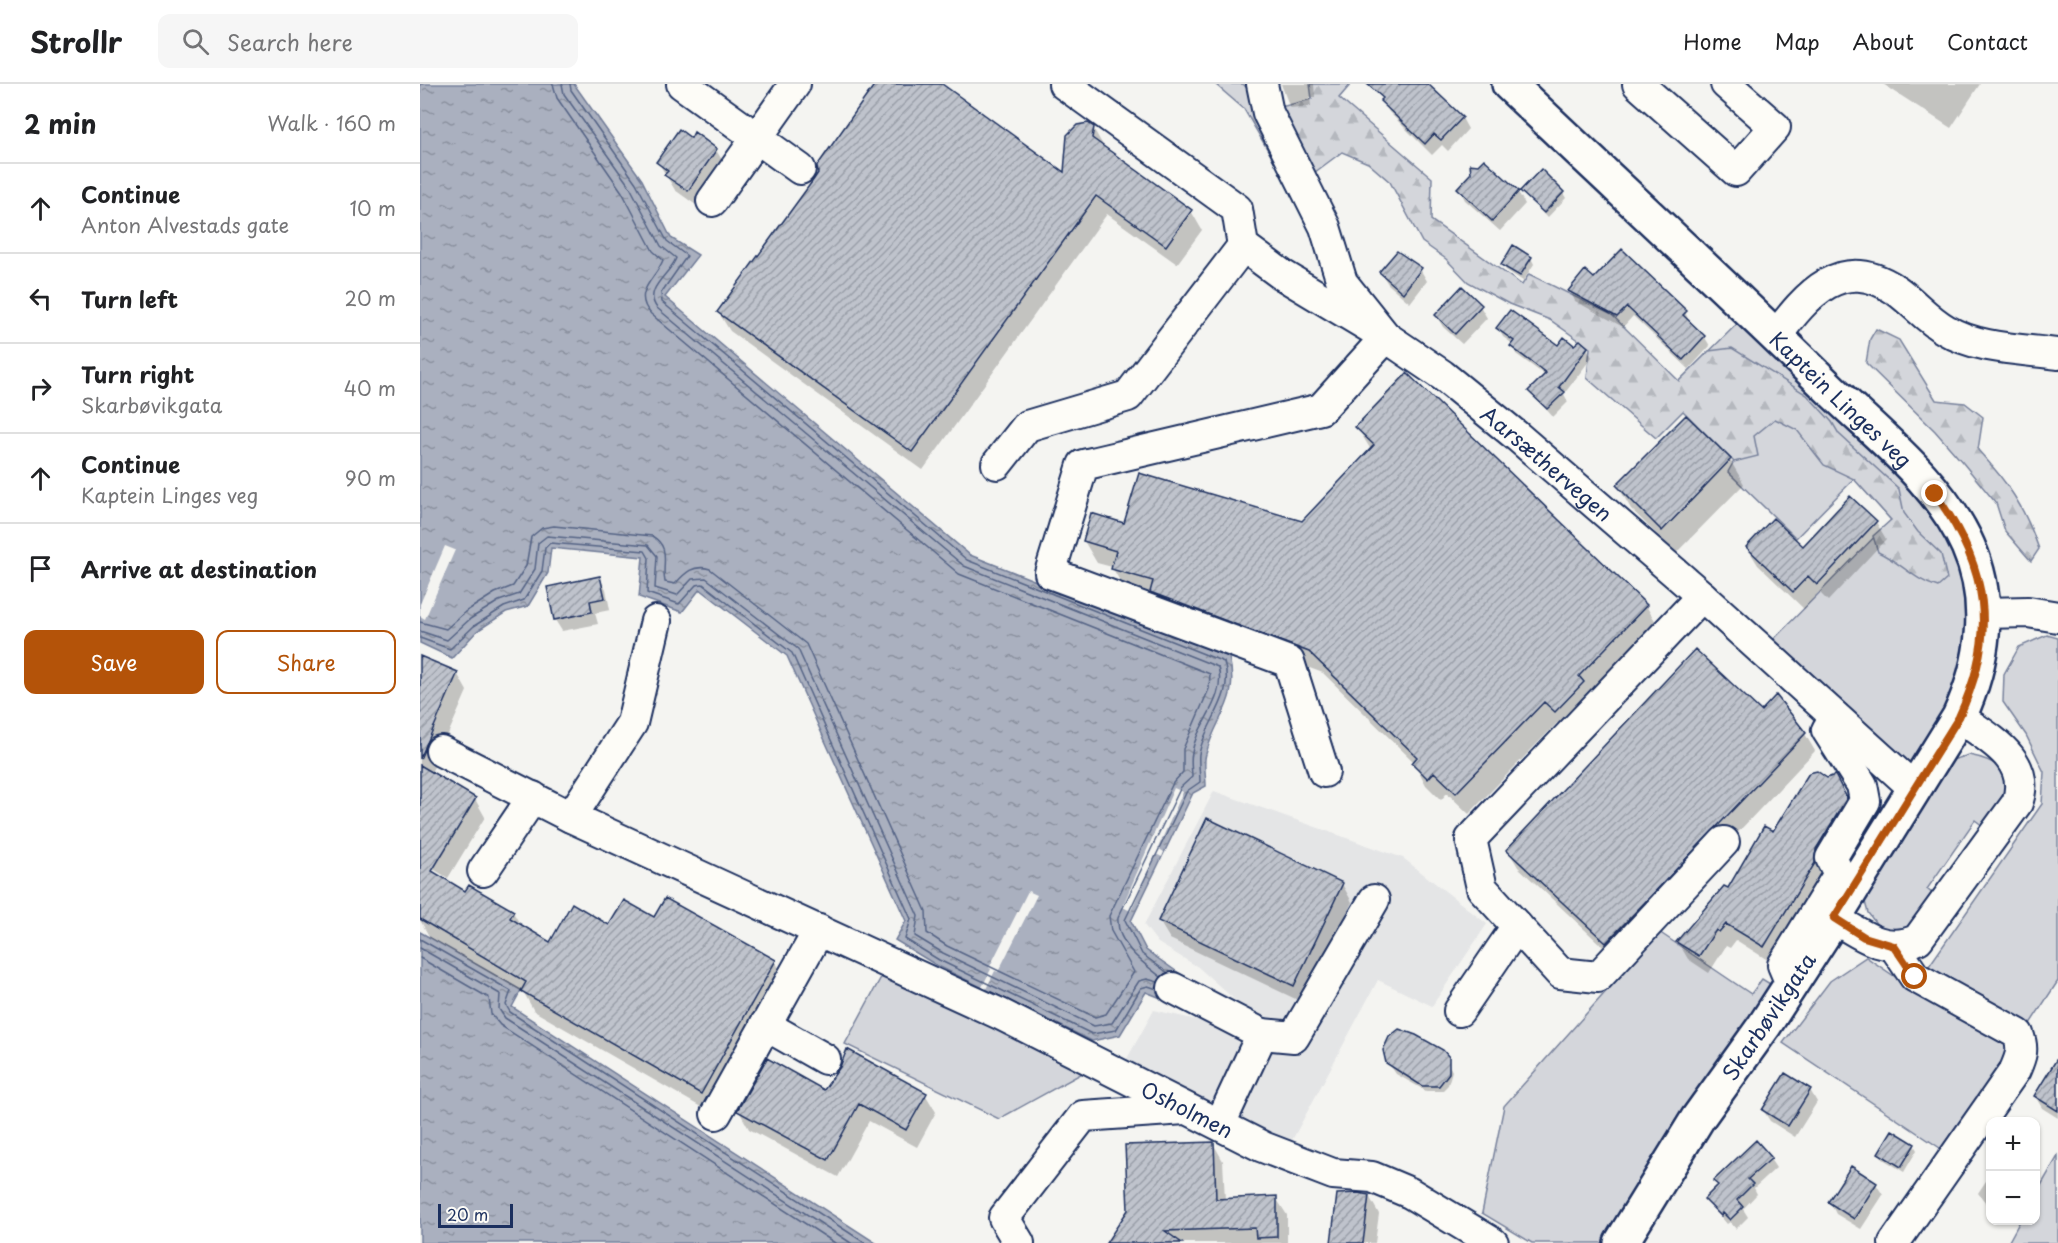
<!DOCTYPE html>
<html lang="en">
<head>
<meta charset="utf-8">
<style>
  :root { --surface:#fff; --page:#f6f6f6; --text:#202124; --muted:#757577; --line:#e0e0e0; --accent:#b45309 }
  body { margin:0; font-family:"Playpen Sans",sans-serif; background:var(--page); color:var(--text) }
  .controls { position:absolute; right:18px; bottom:18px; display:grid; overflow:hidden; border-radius:12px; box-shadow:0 2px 4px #0004 }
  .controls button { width:54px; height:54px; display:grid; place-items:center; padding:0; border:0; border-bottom:2px solid var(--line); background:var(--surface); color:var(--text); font:30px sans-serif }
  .scale { position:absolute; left:18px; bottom:15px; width:75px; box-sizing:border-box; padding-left:6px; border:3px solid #1b2f5e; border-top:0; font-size:16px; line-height:21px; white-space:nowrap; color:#1b2f5e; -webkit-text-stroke:4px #fdfcf7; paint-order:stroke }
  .stop { position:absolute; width:18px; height:18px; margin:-14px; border:4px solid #b45309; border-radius:50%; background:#fff }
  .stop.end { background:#b45309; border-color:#fff; box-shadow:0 2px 6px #0008 }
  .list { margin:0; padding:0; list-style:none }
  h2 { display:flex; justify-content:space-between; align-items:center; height:78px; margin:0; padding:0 24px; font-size:26px }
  h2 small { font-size:20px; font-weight:400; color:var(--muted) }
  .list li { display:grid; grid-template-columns:39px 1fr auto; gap:18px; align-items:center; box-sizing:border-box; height:90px; padding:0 24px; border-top:2px solid var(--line) }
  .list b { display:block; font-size:22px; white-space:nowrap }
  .list p { margin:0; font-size:20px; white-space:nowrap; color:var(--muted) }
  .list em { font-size:20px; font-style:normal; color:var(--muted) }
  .actions { display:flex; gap:12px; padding:18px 24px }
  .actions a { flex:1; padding:14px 0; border:2px solid var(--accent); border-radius:12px; text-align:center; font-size:21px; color:var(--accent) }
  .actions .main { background:var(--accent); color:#fff }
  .icon { flex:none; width:33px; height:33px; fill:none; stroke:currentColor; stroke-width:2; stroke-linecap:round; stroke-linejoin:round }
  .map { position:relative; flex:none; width:1638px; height:1159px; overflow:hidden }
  header { display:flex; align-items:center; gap:36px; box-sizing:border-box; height:84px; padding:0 30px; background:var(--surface); border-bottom:2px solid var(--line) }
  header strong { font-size:28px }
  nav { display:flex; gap:33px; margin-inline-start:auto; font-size:21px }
  .search { width:420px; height:54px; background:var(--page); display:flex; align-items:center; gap:15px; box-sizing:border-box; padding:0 21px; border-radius:12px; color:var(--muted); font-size:22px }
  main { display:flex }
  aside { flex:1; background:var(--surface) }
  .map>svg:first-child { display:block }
</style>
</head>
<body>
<header>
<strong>Strollr</strong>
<div class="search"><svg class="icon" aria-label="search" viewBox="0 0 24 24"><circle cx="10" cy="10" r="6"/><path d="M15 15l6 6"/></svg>Search here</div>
<nav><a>Home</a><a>Map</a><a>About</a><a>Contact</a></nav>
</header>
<main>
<aside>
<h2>2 min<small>Walk · 160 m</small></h2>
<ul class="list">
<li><svg class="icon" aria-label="ahead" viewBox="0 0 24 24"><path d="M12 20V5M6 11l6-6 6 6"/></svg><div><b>Continue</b><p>Anton Alvestads gate</p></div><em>10 m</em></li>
<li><svg class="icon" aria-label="left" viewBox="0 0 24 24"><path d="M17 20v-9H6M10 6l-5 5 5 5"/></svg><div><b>Turn left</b></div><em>20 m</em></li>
<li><svg class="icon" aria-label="right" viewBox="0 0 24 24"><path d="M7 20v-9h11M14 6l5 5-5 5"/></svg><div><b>Turn right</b><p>Skarbøvikgata</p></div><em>40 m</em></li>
<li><svg class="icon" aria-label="ahead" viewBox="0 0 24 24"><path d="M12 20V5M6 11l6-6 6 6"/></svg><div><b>Continue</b><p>Kaptein Linges veg</p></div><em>90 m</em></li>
<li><svg class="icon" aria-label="arrive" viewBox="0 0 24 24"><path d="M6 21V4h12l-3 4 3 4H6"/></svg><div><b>Arrive at destination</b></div></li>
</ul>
<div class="actions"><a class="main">Save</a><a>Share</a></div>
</aside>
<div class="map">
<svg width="1638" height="1159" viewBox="0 0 1638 1159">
  <defs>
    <pattern id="forest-firs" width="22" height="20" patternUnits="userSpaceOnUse" patternTransform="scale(1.5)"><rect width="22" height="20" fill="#d4d6db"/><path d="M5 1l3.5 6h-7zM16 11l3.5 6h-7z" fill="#b5b8be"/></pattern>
    <pattern id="water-ripples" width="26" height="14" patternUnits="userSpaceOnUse" patternTransform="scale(1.5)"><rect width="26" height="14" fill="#aab0bf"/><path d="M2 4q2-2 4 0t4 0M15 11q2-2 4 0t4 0" fill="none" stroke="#8a909e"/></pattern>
    <pattern id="building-hatch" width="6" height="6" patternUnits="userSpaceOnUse" patternTransform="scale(1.5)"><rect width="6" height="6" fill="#bfc3cc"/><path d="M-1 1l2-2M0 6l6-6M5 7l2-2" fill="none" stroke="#9a9fa9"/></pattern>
  </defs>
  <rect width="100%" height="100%" fill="#f4f4f1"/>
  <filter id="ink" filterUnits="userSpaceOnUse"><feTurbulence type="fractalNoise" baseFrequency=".0167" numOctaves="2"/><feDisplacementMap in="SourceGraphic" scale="12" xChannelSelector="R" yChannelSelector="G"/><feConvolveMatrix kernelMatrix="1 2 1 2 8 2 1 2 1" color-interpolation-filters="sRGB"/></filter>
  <g filter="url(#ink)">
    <path fill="#e4e5e6" d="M794,707L983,774L1067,840L1012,922L958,896L870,1060L703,982L734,926L798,941L746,916L760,890L814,915L778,883L738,859L724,841Z"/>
    <path fill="#d4d6db" stroke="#78829c" stroke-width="1.5" d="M1322,235L1504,410L1527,442L1552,529L1533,624L1491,686L1350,559L1471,436L1434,395L1376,454L1308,388L1314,377L1263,326L1259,297Z
      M1627,551L1638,554V897L1526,1068L1363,959L1410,897L1446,873L1493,905L1622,720L1624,688L1606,651L1583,618L1584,590L1599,563Z
      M1549,671C1570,675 1600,687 1590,715C1586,726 1573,737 1567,745L1555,736L1507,805L1518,814L1488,847L1461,846L1448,829L1442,807L1517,687L1532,676Z
      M1239,848L1331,910L1342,895L1355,903L1185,1159H1112L1062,1129L1084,1022Z
      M465,886L668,986L579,1035L425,960Z
      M1638,1072V1159H1588L1600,1137L1616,1136V1110Z"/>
    <path fill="url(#forest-firs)" stroke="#78829c" stroke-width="1.5" d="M795,0H823L837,14L857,24L892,15L890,0H931L919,14L1012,94L1011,136L1102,201L1109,190L1192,231L1259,297L1289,267L1312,264L1387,311L1412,338L1419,350L1479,405L1484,429L1498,448L1521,470L1527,495L1518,503C1494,496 1480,478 1458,468L1453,452L1471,436L1434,395L1404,381L1377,346L1355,335L1334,352L1338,372L1314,378L1263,327L1236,354L1167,294L1170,264L1130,236L1089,220L1048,198L1026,175L1002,158L970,98L948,79L922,68L871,106L824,25Z
      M1456,245L1479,256L1516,316L1545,319L1563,333L1558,366C1588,399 1604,422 1619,465L1611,477L1585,447L1576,419L1543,379L1515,347L1446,279L1450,255Z"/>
    <path fill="url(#water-ripples)" stroke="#717c98" stroke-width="1.5" d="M0,0H154L222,96L251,154L278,171L245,213L550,471L809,573C820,618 796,631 786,670C783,679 786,692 786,702L773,709L711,837L726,866L760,890L746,916L726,908L700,951L672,957L516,881L475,856L486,837L367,572L280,505L262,528L219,513L223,473L131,464L128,489L108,522L86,528L57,547L32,574L0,559Z
      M0,848L101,906L92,923L456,1159H0Z"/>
    <path fill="#f4f4f1" d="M25,462L35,466L5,535L0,532V520Z
      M754,704L763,708L738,764L744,768L742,773L736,770L711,827L702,823Z
      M608,807L617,811L578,888L575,887L566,905L562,903L571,885L569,884Z"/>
    <path fill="#0003" d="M457,0H520L646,91L673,44L684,63L771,127L782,146L757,180L687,130L503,386L310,247L299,229L396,95Z
      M861,0H894L895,13H890L891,22L870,24Z
      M966,0H1006L1042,34L1048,45L1028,67L1022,61L1012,71L969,28L959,8Z
      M1463,0H1560L1531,44Z
      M271,56L296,66L305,81L276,121L255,106L238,78Z
      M1064,77L1098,108L1105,120L1080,147L1045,116L1039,104Z
      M1102,107L1143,109L1146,114L1127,134Z
      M1094,163L1111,174L1114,180L1103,197L1086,186L1083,181Z
      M1000,185L1007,197L990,219L968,200L961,189Z
      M1174,196L1265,228L1270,239L1284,252L1290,262L1269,285L1213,232L1203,243L1155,217L1150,207Z
      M1060,222L1067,234L1042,260L1023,243L1016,231Z
      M1078,244L1138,263L1167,264L1172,273L1144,310L1148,318L1133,333L1110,307L1126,292L1096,270L1093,260L1083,253Z
      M1266,333L1310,376L1324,400L1256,469L1211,425L1198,402Z
      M937,343L1226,522L1239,543L1148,649L1137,639L1049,730L1027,709L1021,716L1006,701L994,678L903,589L744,530L705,506L692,483L677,479L664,457L705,440L882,438L951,366Z
      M1456,438L1466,455L1408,517L1399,508L1384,525L1338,481L1327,463L1383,464Z
      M179,493L186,505L190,526L175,529L178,540L142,547L135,536L128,504Z
      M0,573L37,589L47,607L11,689L55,715L65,733L28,794L0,777Z
      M1385,650L1395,667L1197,876L1098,783L1088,766Z
      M1424,710L1436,732L1354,880L1316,856L1310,864L1306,862L1289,889L1268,875L1258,858L1309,806L1354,749Z
      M0,783L46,809L93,828L101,842L130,860L235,836L355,877L367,898L293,1030L114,927L104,909L10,854L0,836Z
      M922,800L932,818L884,919L750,855L739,837Z
      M1022,967L1032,987L1028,1001L1022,1007H1006L976,990L968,978Z
      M1638,981V1034L1622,1024L1615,1012Z
      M1390,1006L1397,1018L1375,1053L1350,1037L1343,1026Z
      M405,1008L505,1010L516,1028L497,1063L449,1037L418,1093L329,1045L319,1027Z
      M793,1059L803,1077L805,1116L856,1114L867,1131V1159H688Z
      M1494,1061L1497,1066L1484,1088L1463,1075L1460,1069Z
      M1350,1075L1356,1084L1334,1104L1337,1110L1323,1125L1328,1133L1316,1145L1310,1138L1307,1140L1286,1115L1298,1103L1295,1097Z
      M1570,1082V1124L1558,1109L1570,1091L1568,1087Z
      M1456,1100L1463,1111L1441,1145L1416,1130L1410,1118Z
      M949,1112L959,1130L955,1159H913Z"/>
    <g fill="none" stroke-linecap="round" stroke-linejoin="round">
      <path stroke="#546385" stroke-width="1.5" d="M142,0L144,10L210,103L241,162L256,174C251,190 222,205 237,224L544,482L798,583C807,615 776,640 772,669C770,677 772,686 772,693L761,703L698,834C696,860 723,879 741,893
        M150,0L151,6L216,99L247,157L267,172L241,209L242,218L547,476L804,578C815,614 785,637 779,670C778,678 780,689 780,698L767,707L705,836L722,870L748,889
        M0,538L26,545L45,528L75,509L93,502L106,482L111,453L122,444L134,442L232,452C252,464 241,480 245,498L255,500C265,489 273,480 290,485L386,560L506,827L507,849L527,862L675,933L686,930L714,888L691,847L689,832L753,699L763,688V665L789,605L790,590L539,490L231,230C211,208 236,195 243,176L233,167L202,108L137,14L133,0
        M0,547L27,556L50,535L79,517L99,510L115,485L118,459L127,452L228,461L237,472L235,504L257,511L272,495L286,494L378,565L498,832L495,852L523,869L674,942L692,939L719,897L727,895L738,898
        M0,554L30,565L54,542L84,523L104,516L122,487L125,464L130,459L225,467L229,474L227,509L259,520L276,501L283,500L372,569L491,835L485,855L519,876L672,950L696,946L721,904L728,902L737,905
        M0,855L91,907L86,921L90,928L445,1159
        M0,864L80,910L79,925L85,934L431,1159
        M0,874L69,914L71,930L80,941L415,1159"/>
    </g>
    <path fill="url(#building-hatch)" stroke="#1b2f5e" stroke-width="1.5" d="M455,0H522L644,88L647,51L657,41L668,39L674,43L672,54L772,126L746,162L676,112L492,368L297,228L394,95L398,89L397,82Z
      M947,0H1008L1043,33L1021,56L1014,50L1005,60L960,17L963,14Z
      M259,45L271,54L274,48L297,65L268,107L244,91L248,87L236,78Z
      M1064,75L1099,107L1072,137L1037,104L1051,89L1050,80L1058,81Z
      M1121,85L1144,108L1124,129L1100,107Z
      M1093,161L1112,173L1100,192L1081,181Z
      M1202,165L1267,227L1263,231L1285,252L1263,276L1207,223L1197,233L1148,207L1165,186L1174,194Z
      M977,167L1002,184L983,209L959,188Z
      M1042,202L1062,221L1035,250L1015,231Z
      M1090,226L1138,261L1144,253L1154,261L1160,256L1168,263L1139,303L1145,308L1127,325L1108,307L1126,289L1090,262L1094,257L1076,244Z
      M987,289L1227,521L1159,592L1164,598L1135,628L1124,618L1036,709L1014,688L1008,695L992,679L997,673L889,568L730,508L733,497L691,485L696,467L663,457L671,429L704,439L719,389L882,437L954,361L935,343Z
      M1266,331L1311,375L1242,447L1196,401Z
      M1430,412L1457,437L1397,501L1388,492L1373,508L1326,463L1353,434L1383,462Z
      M180,492L185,514L170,517L172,528L134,536L127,503Z
      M1275,565L1341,627L1356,611L1386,649L1186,859L1086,766Z
      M0,572L38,588L0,675Z
      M0,681L56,714L12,787L45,807L49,801L94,827L90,834L130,858L152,819L189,841L204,816L234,833L245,814L356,876L281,1010L101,907L106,898L0,835Z
      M1397,687L1407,694L1415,691L1427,714L1396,765L1395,779L1344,863L1306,840L1299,848L1296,846L1279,872L1256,858L1304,802L1308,804L1344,742L1353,747L1389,689Z
      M787,734L923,799L874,902L738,837Z
      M979,945L996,951L1023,966L1029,973V989L1019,1002H1002L966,979L963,966L969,953Z
      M427,965L507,1009L486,1046L439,1020L408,1076L317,1027L347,974L404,1006L420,983Z
      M1638,973V1027L1614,1012Z
      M1365,989L1391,1005L1368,1042L1342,1026Z
      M1472,1046L1495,1060L1481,1083L1458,1069Z
      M1336,1056L1352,1074L1328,1095L1333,1100L1317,1116L1323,1123L1310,1136L1303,1129L1301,1132L1284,1115L1298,1101L1293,1097Z
      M794,1058L796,1115L857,1112V1153L836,1154L835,1144L745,1147L762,1159H686L708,1126L705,1061Z
      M1431,1082L1457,1099L1434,1135L1408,1118Z
      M938,1109L949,1111L943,1159H911L917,1110Z"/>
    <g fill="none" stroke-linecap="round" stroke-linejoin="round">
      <defs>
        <g id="minor">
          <path d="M262,0L380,85"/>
          <path d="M644,0L817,125L823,162L861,190L966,253L901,325L663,381L630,489L869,578L904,688"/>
          <path id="s1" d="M842,0L848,29L905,143L922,198L966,253L1022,291L1098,353L1282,512L1494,704"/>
          <path d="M1218,0L1316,87L1355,43L1306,0"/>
          <path d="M292,117L375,0"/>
          <path d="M1356,252C1387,211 1421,169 1476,206C1493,218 1508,236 1526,246C1557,265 1603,265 1638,270"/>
          <path d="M577,380L607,342L708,312L823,162"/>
          <path d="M1282,512L1051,755L1062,804L1140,889L1178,893L1304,758"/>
          <path d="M1564,529L1608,528L1638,533"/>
          <path id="s2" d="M21,667L151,733L580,930L843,1063L913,1090L952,1093L990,1109L1073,1159"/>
          <path d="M151,733L212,639L236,537"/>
          <path d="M63,787L113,713"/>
          <path d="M1414,834C1441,851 1467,871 1498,855L1597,719C1613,676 1568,654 1539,633"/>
          <path d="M1371,900L1363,881L1419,790L1411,774L1445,717L1442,701L1407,646L1415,633"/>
          <path d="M753,904L842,950"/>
          <path d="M1039,927L1097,842"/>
          <path d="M345,941L405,975"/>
          <path d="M296,1030L399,846"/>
          <path d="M800,1040L842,950L874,953L954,816"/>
          <path d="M599,1159L584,1134L663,1032L765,1025"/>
          <path d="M1474,1159L1595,986C1601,972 1604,965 1598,950L1495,893L1474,862"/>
        </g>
        <g id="major">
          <path id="s3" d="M1089,0C1195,101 1303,200 1408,303C1457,351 1520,398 1548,462C1573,518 1564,579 1539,633L1414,834L1344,942L1278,1034L1201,1159"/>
        </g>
      </defs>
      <use href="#minor" stroke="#1b2f5e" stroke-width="34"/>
      <use href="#major" stroke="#1b2f5e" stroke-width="38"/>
      <use href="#minor" stroke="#fdfcf7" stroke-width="30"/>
      <use href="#major" stroke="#fdfcf7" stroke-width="33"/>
    </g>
  </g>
  <g fill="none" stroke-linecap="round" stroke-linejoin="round" filter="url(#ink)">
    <path stroke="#b45309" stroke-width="8" d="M1495,893L1474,862L1444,853L1414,834L1539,633C1578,549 1569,484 1515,410"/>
  </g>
  <g text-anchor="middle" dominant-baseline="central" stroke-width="5" stroke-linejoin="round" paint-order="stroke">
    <g font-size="21" fill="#1b2f5e" stroke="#fdfcf7">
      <text stroke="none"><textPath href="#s3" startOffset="458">Kaptein Linges veg</textPath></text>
      <text stroke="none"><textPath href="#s1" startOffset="490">Aarsæthervegen</textPath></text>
      <text transform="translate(1348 932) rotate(-56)">Skarbøvikgata</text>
      <text stroke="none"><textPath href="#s2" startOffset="828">Osholmen</textPath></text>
    </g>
  </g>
</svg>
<div class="controls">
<button>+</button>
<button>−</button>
</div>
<div class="scale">20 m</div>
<div class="stop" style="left:1495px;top:893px"></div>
<div class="stop end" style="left:1515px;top:410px"></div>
</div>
</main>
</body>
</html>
